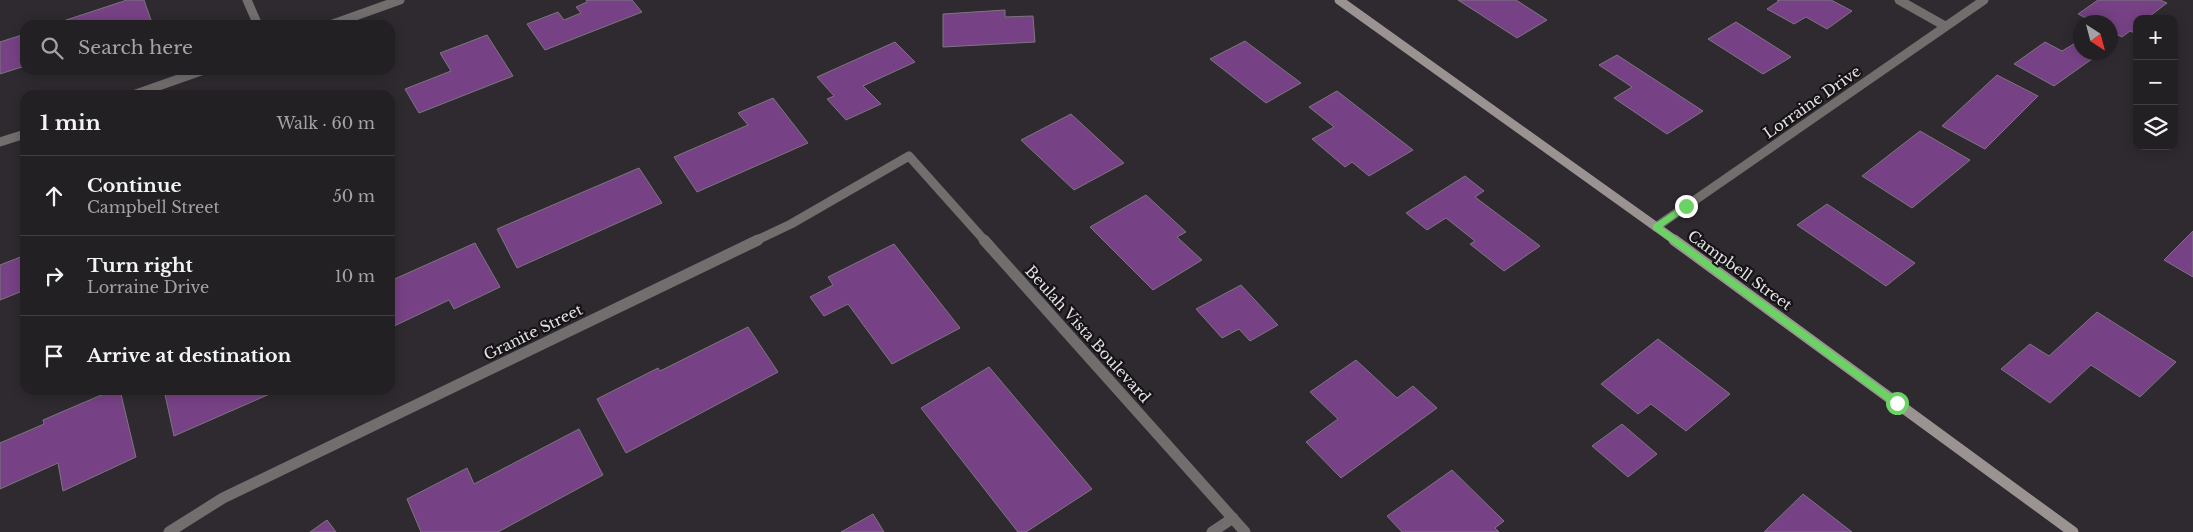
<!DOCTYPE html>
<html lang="en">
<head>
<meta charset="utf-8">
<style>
  :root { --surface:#232024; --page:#2b282c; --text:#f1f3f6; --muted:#a3a3a6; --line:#403e41 }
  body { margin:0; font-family:"Libre Baskerville",serif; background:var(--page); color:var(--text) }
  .controls { position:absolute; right:15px; top:15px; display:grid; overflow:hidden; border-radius:10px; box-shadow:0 2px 12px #0003 }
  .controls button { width:45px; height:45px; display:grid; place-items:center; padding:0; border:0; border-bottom:1px solid var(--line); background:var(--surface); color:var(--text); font:25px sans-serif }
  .compass { position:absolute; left:2073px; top:15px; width:45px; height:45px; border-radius:50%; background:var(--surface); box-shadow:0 2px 12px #0003; rotate:144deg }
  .stop { position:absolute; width:15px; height:15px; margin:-11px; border:4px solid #6bd363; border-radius:50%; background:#fff }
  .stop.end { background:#6bd363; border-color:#fff; box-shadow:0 1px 5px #0008 }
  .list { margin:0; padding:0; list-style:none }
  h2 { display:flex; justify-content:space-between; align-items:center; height:65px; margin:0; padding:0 20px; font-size:21px }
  h2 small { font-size:16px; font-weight:400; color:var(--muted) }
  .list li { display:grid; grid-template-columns:32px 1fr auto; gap:15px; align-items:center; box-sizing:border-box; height:80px; padding:0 20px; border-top:1px solid var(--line) }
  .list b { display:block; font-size:19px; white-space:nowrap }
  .list p { margin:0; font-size:16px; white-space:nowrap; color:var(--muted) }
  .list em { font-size:16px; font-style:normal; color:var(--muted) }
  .icon { flex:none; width:28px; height:28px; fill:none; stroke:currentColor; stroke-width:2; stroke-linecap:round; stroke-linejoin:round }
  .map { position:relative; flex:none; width:2193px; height:532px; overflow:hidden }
  .search { position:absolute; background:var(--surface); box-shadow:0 2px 12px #0003; left:20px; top:20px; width:375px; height:55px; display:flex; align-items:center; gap:12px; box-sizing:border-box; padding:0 18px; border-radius:15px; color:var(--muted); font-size:19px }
  .panel { position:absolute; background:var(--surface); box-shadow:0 2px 12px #0003; left:20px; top:90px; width:375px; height:305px; border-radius:15px }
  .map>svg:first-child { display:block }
</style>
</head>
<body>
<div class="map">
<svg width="2193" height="532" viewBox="0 0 2193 532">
  <rect width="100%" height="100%" fill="#2f2a30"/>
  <path fill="#774285" stroke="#7c767e" d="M127,0H144L152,23L146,25H51Z
    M586,0H632L642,12L545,50L527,24L558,12L564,20L581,13L576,7L587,2Z
    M1458,0H1516L1547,20L1517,38Z
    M1777,0H1831L1852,11L1827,29L1806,17L1794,24L1767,9L1779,1Z
    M2098,0H2160L2167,3L2146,19H2137V34L2130,31L2122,37L2110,31V22H2094L2078,14Z
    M1005,10V17L1033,16L1035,42L943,47V14Z
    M1736,22L1791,57L1763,74L1708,39Z
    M25,34V66L0,74V42Z
    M487,35L513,76L419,113L405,89L451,71L440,53Z
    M1245,41L1301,83L1266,103L1210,59Z
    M895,42L915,62L863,86L881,104L846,120L827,99L834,96L817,77Z
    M2045,42L2062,51L2077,42L2080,44V52L2099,54L2054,86L2014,64Z
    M1617,55L1703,111L1667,134L1614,98L1632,87L1599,65Z
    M1997,75L2038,96L1985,149L1942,126Z
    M1337,91L1413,150L1369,176L1352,162L1345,167L1312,139L1334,127L1309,107Z
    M773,98L808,143L697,192L674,157L748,125L738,113Z
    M1071,114L1124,163L1074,190L1021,140Z
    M1920,131L1970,160L1912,208L1862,176Z
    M639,168L662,203L517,268L497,229Z
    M1465,176L1484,191L1475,197L1540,246L1504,271L1470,244L1475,241L1446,218L1427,230L1406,213Z
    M1146,195L1186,232L1177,237L1202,260L1153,290L1090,227Z
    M1827,204L1915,263L1886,286L1797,225Z
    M2193,231V277L2164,260Z
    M25,241V290L0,300V265L23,256L21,243Z
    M475,243L500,287L454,309L449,300L390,328V281Z
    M894,244L960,328L892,364L848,304L824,316L810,297L833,285L828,277Z
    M1241,285L1278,325L1250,341L1239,329L1222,338L1196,309Z
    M2097,312L2176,362L2140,397L2091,365L2050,403L2001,369L2030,344L2049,356Z
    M748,327L778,372L626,453L597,399L658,368L660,371Z
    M1658,339L1730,394L1686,431L1651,404L1638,414L1601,384Z
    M1356,360L1397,398L1413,386L1437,408L1341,478L1306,442L1338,419L1310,392Z
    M989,367L1092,489L1026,532H1018L921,408Z
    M113,390H120L136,457L63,491L58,463L0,489V443L44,424L43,420Z
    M164,390H271L272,393L174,436Z
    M1622,424L1657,454L1628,477L1592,446Z
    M579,429L603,475L498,532H421L407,499L467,468L474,484Z
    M1452,470L1504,521L1495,528L1499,532H1402L1387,516Z
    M1803,494L1852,532H1764Z
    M873,514L884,532H841Z
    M327,520L336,532H310Z"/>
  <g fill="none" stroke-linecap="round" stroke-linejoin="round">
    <path stroke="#726e6d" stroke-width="9" d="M247,0L258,25
      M1899,0L1945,26
      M1656,227L1984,0
      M755,241L791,224L909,156L985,241"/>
    <path stroke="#726e6d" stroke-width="11" d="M984,240L1245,532
      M169,532L223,498L758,240
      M1212,532L1233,518"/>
    <path stroke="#726e6d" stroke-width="9" d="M330,25L400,0
      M133,95L204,70
      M0,142L25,134"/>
    <path stroke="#9a9392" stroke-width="9" d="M1339,0L1676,241"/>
    <path stroke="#9a9392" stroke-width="11" d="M1674,240L2073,532"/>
  </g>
  <path fill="#6bd363" d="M1686,203L1689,204V208L1662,227L1900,401V406H1894L1653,229V225Z"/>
  <g text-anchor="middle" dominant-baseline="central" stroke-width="4.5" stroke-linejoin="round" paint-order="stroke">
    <g font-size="15" fill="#e4e1e5" stroke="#161316">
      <text transform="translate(1812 102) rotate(-35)">Lorraine Drive</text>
      <text transform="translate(1740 270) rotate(36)">Campbell Street</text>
      <text transform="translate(533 332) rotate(-26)">Granite Street</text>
      <text transform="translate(1088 334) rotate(48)">Beulah Vista Boulevard</text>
    </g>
  </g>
</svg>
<div class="controls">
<button>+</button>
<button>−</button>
<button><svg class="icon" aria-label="layers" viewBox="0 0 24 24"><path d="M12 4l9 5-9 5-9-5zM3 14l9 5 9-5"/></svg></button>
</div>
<svg class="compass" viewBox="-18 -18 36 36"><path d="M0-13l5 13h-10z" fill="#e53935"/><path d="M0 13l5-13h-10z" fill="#a3a3a6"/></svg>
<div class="stop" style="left:1897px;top:403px"></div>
<div class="stop end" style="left:1686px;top:206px"></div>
<div class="search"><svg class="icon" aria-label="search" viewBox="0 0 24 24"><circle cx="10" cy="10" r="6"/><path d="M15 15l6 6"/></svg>Search here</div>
<section class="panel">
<h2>1 min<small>Walk · 60 m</small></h2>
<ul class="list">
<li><svg class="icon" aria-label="ahead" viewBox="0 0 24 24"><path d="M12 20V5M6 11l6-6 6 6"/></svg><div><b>Continue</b><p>Campbell Street</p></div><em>50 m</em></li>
<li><svg class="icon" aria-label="right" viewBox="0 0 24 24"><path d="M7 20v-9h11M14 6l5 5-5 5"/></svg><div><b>Turn right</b><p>Lorraine Drive</p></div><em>10 m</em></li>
<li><svg class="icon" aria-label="arrive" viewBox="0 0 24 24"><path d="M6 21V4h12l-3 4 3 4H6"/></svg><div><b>Arrive at destination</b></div></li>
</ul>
</section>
</div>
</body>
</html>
